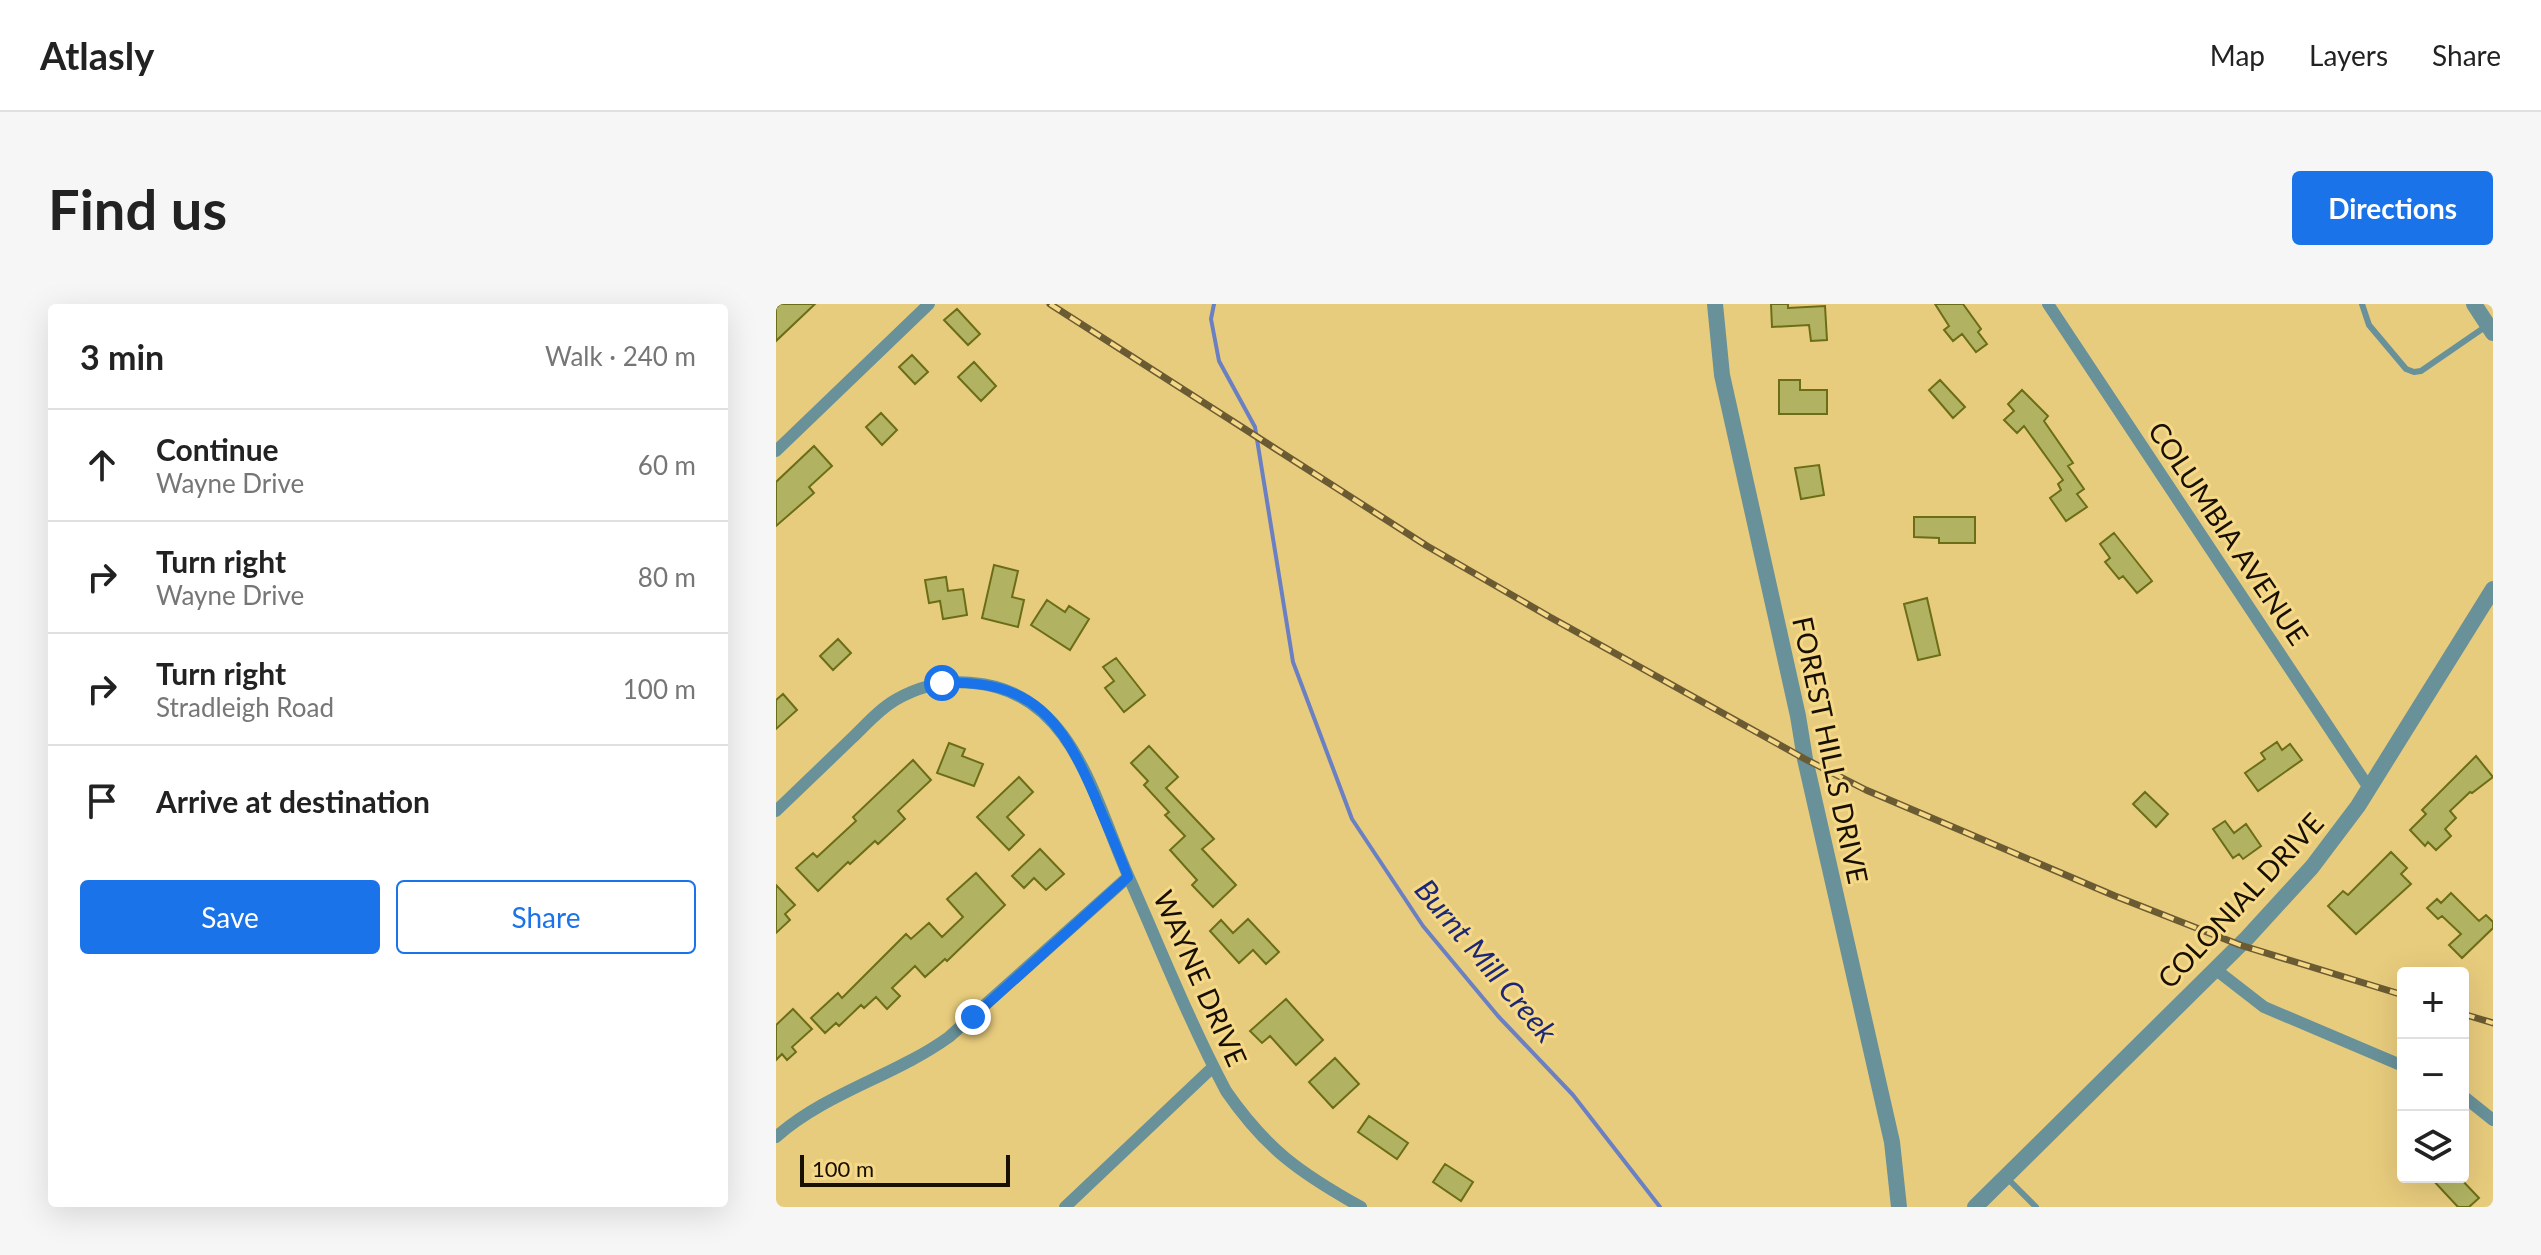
<!DOCTYPE html>
<html lang="en">
<head>
<meta charset="utf-8">
<style>
  :root { --surface:#fff; --page:#f6f6f6; --text:#222; --muted:#767676; --line:#e0e0e0; --accent:#1a73e8 }
  body { margin:0; font-family:Lato,sans-serif; background:var(--page); color:var(--text) }
  .controls { position:absolute; right:24px; bottom:24px; display:grid; overflow:hidden; border-radius:8px; box-shadow:0 8px 32px #0002 }
  .controls button { width:72px; height:72px; display:grid; place-items:center; padding:0; border:0; border-bottom:2px solid var(--line); background:var(--surface); color:var(--text); font:40px sans-serif }
  .scale { position:absolute; left:24px; bottom:20px; width:210px; box-sizing:border-box; padding-left:8px; border:4px solid #170f00; border-top:0; font-size:22px; line-height:28px; white-space:nowrap; color:#170f00; -webkit-text-stroke:6px #f5d989; paint-order:stroke }
  .stop { position:absolute; width:24px; height:24px; margin:-18px; border:6px solid #1a73e8; border-radius:50%; background:#fff }
  .stop.end { background:#1a73e8; border-color:#fff; box-shadow:0 2px 8px #0008 }
  .list { margin:0; padding:0; list-style:none }
  h2 { display:flex; justify-content:space-between; align-items:center; height:104px; margin:0; padding:0 32px; font-size:34px }
  h2 small { font-size:26px; font-weight:400; color:var(--muted) }
  .list li { display:grid; grid-template-columns:52px 1fr auto; gap:24px; align-items:center; box-sizing:border-box; height:112px; padding:0 32px; border-top:2px solid var(--line) }
  .list b { display:block; font-size:30px; white-space:nowrap }
  .list p { margin:0; font-size:26px; white-space:nowrap; color:var(--muted) }
  .list em { font-size:26px; font-style:normal; color:var(--muted) }
  .actions { display:flex; gap:16px; padding:24px 32px }
  .actions a { flex:1; padding:18px 0; border:2px solid var(--accent); border-radius:8px; text-align:center; font-size:28px; color:var(--accent) }
  .actions .main { background:var(--accent); color:#fff }
  .icon { flex:none; width:44px; height:44px; fill:none; stroke:currentColor; stroke-width:2; stroke-linecap:round; stroke-linejoin:round }
  .map { position:relative; flex:none; width:1717px; height:903px; overflow:hidden; border-radius:8px }
  header { display:flex; align-items:center; gap:48px; box-sizing:border-box; height:112px; padding:0 40px; background:var(--surface); border-bottom:2px solid var(--line) }
  header strong { font-size:38px }
  nav { display:flex; gap:44px; margin-inline-start:auto; font-size:28px }
  .intro { display:flex; align-items:center; justify-content:space-between; box-sizing:border-box; height:192px; padding:0 48px }
  h1 { margin:0; font-size:56px }
  .button { padding:20px 36px; border-radius:8px; background:var(--accent); color:#fff; font-size:28px; font-weight:700 }
  main { display:flex; gap:48px; padding:0 48px }
  aside { flex:1; background:var(--surface); border-radius:8px; box-shadow:0 8px 32px #0002 }
  .map>svg:first-child { display:block }
</style>
</head>
<body>
<header>
<strong>Atlasly</strong>
<nav><a>Map</a><a>Layers</a><a>Share</a></nav>
</header>
<div class="intro"><h1>Find us</h1><a class="button">Directions</a></div>
<main>
<aside>
<h2>3 min<small>Walk · 240 m</small></h2>
<ul class="list">
<li><svg class="icon" aria-label="ahead" viewBox="0 0 24 24"><path d="M12 20V5M6 11l6-6 6 6"/></svg><div><b>Continue</b><p>Wayne Drive</p></div><em>60 m</em></li>
<li><svg class="icon" aria-label="right" viewBox="0 0 24 24"><path d="M7 20v-9h11M14 6l5 5-5 5"/></svg><div><b>Turn right</b><p>Wayne Drive</p></div><em>80 m</em></li>
<li><svg class="icon" aria-label="right" viewBox="0 0 24 24"><path d="M7 20v-9h11M14 6l5 5-5 5"/></svg><div><b>Turn right</b><p>Stradleigh Road</p></div><em>100 m</em></li>
<li><svg class="icon" aria-label="arrive" viewBox="0 0 24 24"><path d="M6 21V4h12l-3 4 3 4H6"/></svg><div><b>Arrive at destination</b></div></li>
</ul>
<div class="actions"><a class="main">Save</a><a>Share</a></div>
</aside>
<div class="map">
<svg width="1717" height="903" viewBox="0 0 1717 903">
  <rect width="100%" height="100%" fill="#e8cc7d"/>
  <g fill="none" stroke-linecap="round" stroke-linejoin="round">
    <path stroke="#6b7fc3" stroke-width="4" d="M438,0L435,15L443,57L479,123L517,358L576,515L647,622L722,712L797,791L884,903"/>
  </g>
  <path fill="#b1b362" stroke="#6c6d17" stroke-width="2" d="M4,0H39L0,37V4Z
    M995,0H1012V4L1049,2L1051,36L1035,37L1033,21L996,23Z
    M1159,0H1187L1205,25L1202,28L1211,40L1200,48L1186,30L1177,37L1168,26L1173,22Z
    M181,5L204,30L192,41L168,16Z
    M136,51L152,68L139,80L123,63Z
    M198,58L220,82L205,97L182,73Z
    M1003,76H1024V86H1051V110H1003Z
    M1164,76L1189,103L1177,114L1153,86Z
    M1246,86L1272,112L1268,117L1297,159L1292,162L1308,185L1301,190L1311,203L1290,217L1274,194L1285,186L1282,180L1287,176L1248,122L1241,129L1228,116L1238,107L1232,100Z
    M105,109L121,126L106,141L90,123Z
    M38,142L56,162L33,183L38,189L0,222V178Z
    M1043,161L1048,191L1025,195L1019,164Z
    M1138,213H1199V239H1163V234L1138,233Z
    M1338,229L1376,277L1361,289L1347,272L1343,275L1329,258L1334,254L1324,240Z
    M218,261L242,267L236,293L248,296L242,323L206,314Z
    M170,273L172,287L187,285L191,311L167,315L164,297L153,299L149,276Z
    M1151,294L1164,351L1142,356L1128,300Z
    M271,296L289,308L293,302L313,315L294,346L255,321Z
    M62,335L75,349L57,366L44,352Z
    M340,354L369,391L348,408L329,384L338,377L327,363Z
    M7,390L21,406L0,425V396Z
    M1501,438L1506,446L1514,440L1526,456L1482,487L1469,469L1489,455L1485,449Z
    M173,439L189,445L186,452L207,460L198,482L161,469Z
    M373,442L402,473L390,484L438,535L426,545L460,581L437,603L416,581L421,576L394,546L409,532L389,511L393,508L368,481L372,477L355,459Z
    M1700,452L1717,473L1696,489L1694,488L1674,507L1680,514L1669,525L1675,532L1660,546L1652,538L1649,542L1634,526L1650,510L1646,506Z
    M137,456L155,476L122,507L129,515L102,540L99,537L74,560L72,558L42,587L20,564L37,549L41,553L80,517L77,513Z
    M243,473L257,488L231,513L248,531L233,546L201,513Z
    M1369,488L1392,510L1380,523L1357,500Z
    M1449,517L1458,529L1470,520L1485,542L1467,555L1463,550L1457,554L1437,525Z
    M264,545L288,570L270,586L258,574L248,584L236,572Z
    M1615,548L1631,564L1625,570L1635,580L1580,630L1552,602L1567,587L1572,591Z
    M200,569L229,601L171,657L169,655L149,673L139,662L116,684L124,692L111,705L100,693L88,704L85,701L63,722L60,719L49,729L35,714L62,689L66,694L130,630L135,635L153,619L166,633L187,613L171,595Z
    M0,581L19,601L9,610L14,616L0,629Z
    M1675,589L1703,617L1710,611L1717,618V624L1686,654L1673,641L1685,630L1666,612L1662,615L1651,604L1661,595L1665,599Z
    M472,615L503,648L490,660L477,646L463,659L434,627L445,616L457,629Z
    M510,695L547,736L520,761L494,732L486,739L474,727Z
    M17,705L36,725L16,743L20,748L11,756L6,750L0,756V721Z
    M559,754L583,780L557,804L533,778Z
    M593,812L632,839L621,855L582,828Z
    M669,860L697,878L685,897L657,878Z
    M1654,873H1683L1703,894L1693,903H1682Z"/>
  <g fill="none" stroke-linecap="round" stroke-linejoin="round">
    <path stroke="#689199" stroke-width="6" d="M1586,0L1593,21L1630,65L1638,68L1645,67L1709,23
      M1232,875L1260,903"/>
    <path stroke="#689199" stroke-width="12" d="M1272,0L1593,484
      M0,147L153,0
      M0,507C25,483 50,459 75,435C89,422 103,405 121,395C144,382 170,376 197,379C298,387 319,499 354,576C385,646 414,719 450,787C490,845 524,869 585,903
      M1439,665L1488,703L1627,762
      M1687,792L1717,816
      M0,833C51,788 119,772 173,733L352,573
      M289,903L437,763"/>
    <path stroke="#689199" stroke-width="16" d="M939,0L946,71L1022,412L1029,455L1116,838L1123,903
      M1698,0L1717,29
      M1199,903L1471,634L1536,563L1582,502L1717,285"/>
    <defs>
      <path id="rail" d="M274,0L651,242L772,312L1029,455L1090,486L1339,592L1464,641L1627,691
        M1687,710L1717,719"/>
    </defs>
    <use href="#rail" stroke="#6b5b32" stroke-width="7"/>
    <use href="#rail" stroke="#f5d989" stroke-width="4" stroke-dasharray="12" stroke-linecap="butt"/>
  </g>
  <g fill="none" stroke-linecap="round" stroke-linejoin="round">
    <path stroke="#1a73e8" stroke-width="10" d="M166,379C257,375 286,416 319,493C330,520 342,546 352,573L197,713"/>
  </g>
  <g text-anchor="middle" dominant-baseline="central" stroke-width="6" stroke-linejoin="round" paint-order="stroke">
    <g font-size="28" fill="#170f00" stroke="#f5d989">
      <text transform="translate(1453 229) rotate(56)">COLUMBIA AVENUE</text>
      <text transform="translate(1055 446) rotate(78)">FOREST HILLS DRIVE</text>
      <text transform="translate(1464 596) rotate(-47)">COLONIAL DRIVE</text>
      <text transform="translate(425 674) rotate(66)">WAYNE DRIVE</text>
    </g>
    <g font-size="30" font-style="italic" fill="#1c2877" stroke="#f5d989">
      <text transform="translate(711 656) rotate(50)">Burnt Mill Creek</text>
    </g>
  </g>
</svg>
<div class="controls">
<button>+</button>
<button>−</button>
<button><svg class="icon" aria-label="layers" viewBox="0 0 24 24"><path d="M12 4l9 5-9 5-9-5zM3 14l9 5 9-5"/></svg></button>
</div>
<div class="scale">100 m</div>
<div class="stop" style="left:166px;top:379px"></div>
<div class="stop end" style="left:197px;top:713px"></div>
</div>
</main>
</body>
</html>
